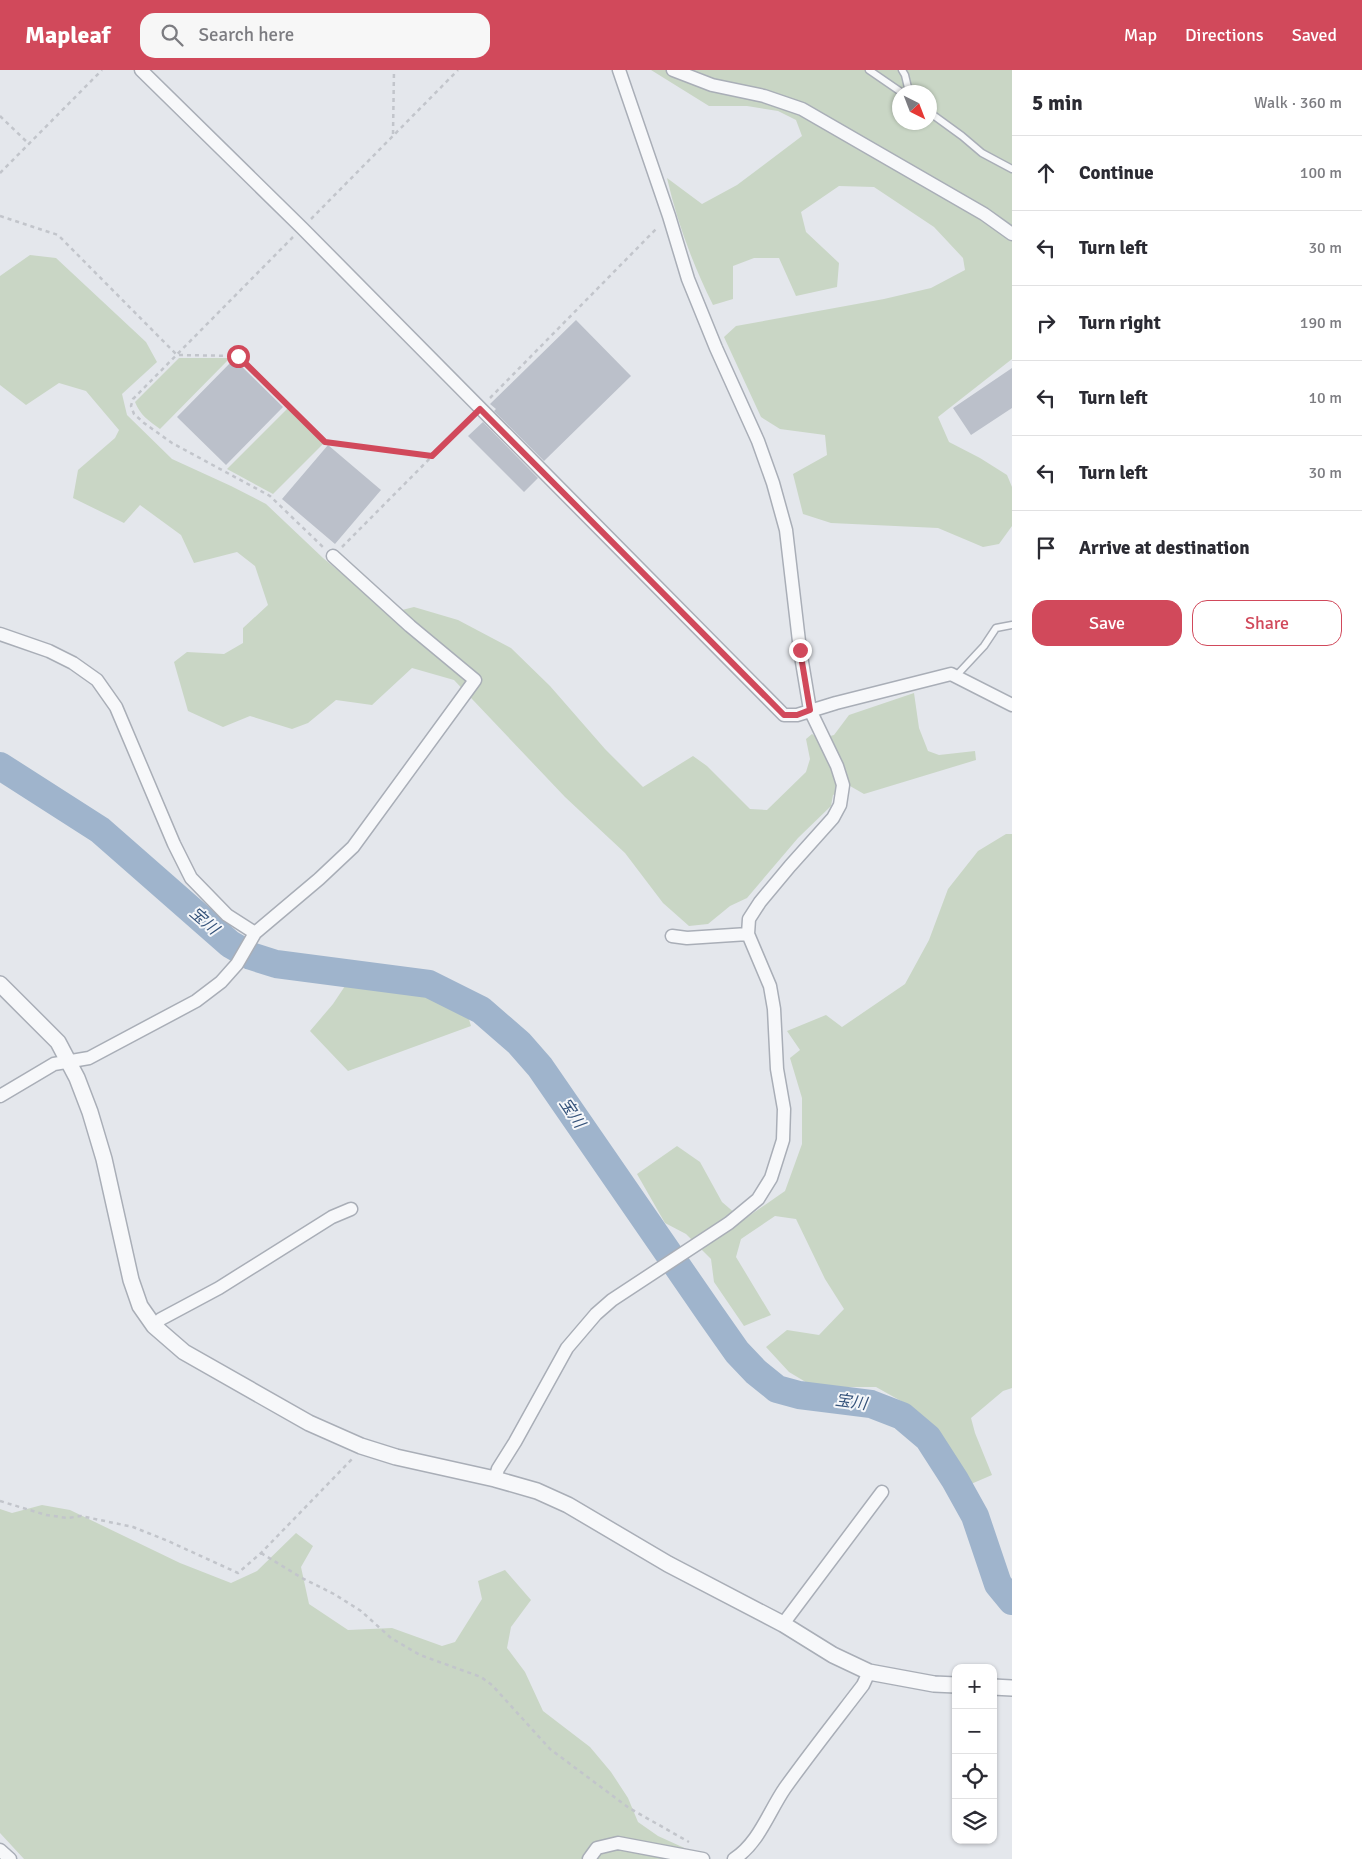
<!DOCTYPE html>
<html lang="en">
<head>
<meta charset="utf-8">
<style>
  :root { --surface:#fff; --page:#f7f7f7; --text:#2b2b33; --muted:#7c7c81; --line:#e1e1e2; --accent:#d1495b }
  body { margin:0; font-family:Signika,"Noto Sans JP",sans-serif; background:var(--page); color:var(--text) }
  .controls { position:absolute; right:15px; bottom:15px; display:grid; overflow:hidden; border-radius:10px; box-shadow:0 1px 4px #0004 }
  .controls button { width:45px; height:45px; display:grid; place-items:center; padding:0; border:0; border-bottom:1px solid var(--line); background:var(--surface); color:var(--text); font:25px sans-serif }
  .compass { position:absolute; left:892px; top:15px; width:45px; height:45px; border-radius:50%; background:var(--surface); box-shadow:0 1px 4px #0004; rotate:138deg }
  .stop { position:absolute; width:15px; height:15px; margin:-11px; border:4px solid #d1495b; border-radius:50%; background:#fff }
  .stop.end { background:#d1495b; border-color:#fff; box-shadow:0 1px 5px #0008 }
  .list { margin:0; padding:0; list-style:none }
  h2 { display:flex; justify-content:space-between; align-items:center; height:65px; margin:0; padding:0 20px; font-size:21px }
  h2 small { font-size:16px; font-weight:400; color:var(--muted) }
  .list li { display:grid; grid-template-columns:32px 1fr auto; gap:15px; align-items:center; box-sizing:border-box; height:75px; padding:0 20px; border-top:1px solid var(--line) }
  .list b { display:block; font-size:19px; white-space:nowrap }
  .list em { font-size:16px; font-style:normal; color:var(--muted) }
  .actions { display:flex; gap:10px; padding:15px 20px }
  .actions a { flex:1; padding:11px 0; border:1px solid var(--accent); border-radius:15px; text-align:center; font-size:18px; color:var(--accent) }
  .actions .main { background:var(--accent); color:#fff }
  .icon { flex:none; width:28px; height:28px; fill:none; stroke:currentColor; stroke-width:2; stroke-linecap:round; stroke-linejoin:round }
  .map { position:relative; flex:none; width:1012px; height:1789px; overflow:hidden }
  header { display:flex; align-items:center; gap:30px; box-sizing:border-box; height:70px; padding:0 25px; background:var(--accent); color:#fff }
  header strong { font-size:24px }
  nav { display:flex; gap:28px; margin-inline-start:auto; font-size:18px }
  .search { width:350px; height:45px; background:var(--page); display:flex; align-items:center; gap:12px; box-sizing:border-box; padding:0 18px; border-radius:15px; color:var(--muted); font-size:19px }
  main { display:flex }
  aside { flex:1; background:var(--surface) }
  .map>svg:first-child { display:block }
</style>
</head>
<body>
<header>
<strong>Mapleaf</strong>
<div class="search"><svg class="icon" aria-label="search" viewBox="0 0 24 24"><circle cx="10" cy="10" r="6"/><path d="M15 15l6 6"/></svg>Search here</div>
<nav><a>Map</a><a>Directions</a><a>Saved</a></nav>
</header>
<main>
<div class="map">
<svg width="1012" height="1789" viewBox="0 0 1012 1789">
  <rect width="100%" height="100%" fill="#e4e7ec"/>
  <path fill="#c9d6c5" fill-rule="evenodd" d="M651,0H1012V289L938,347L949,372L980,388L1007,405L1012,417V456L999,474L983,477L938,458L831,453L803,444L793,404L827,385L825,365L780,359L761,347L724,267L736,256L884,229L931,218L965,200L963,188L934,157L874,117L839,116L801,142L806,162L839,193L837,217L796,226L779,188H754L733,196V229L713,235C693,195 677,152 667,108L702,134L737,115L802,66L796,50L778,41L747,36H709ZM899,22H929V52H899Z
    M30,185L56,188L146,272L157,292L122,324L127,345L172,389L231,416L266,434L323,488L390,543L414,537L458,550L511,578L550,616L605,679L643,717L693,686L707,696L750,739L767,740L806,702L810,689L806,669L812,664L819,669L834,665L849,645L914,623L919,658L928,681L939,685L975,681L976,690L864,724L850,716L833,725L831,736L798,768L747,828L730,836L708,854L689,856L663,833L625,783L565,727L454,610L412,598L372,635L336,630L308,653L292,659L250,646L223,657L188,641L174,592L187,582L224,584L243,573V558L268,535L255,496L237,482L194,493L181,465L140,435L124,453L73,428L78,400L115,368L119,360L86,321L59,313L26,335L0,315V206Z
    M179,288H230L160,359C149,351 140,345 135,332Z
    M288,338L324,373L273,424L227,399Z
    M1006,764H1012V1318L1003,1321L971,1348L975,1363L992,1405L971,1414L943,1368L910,1336L876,1317H814L789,1302L766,1277L787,1260L819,1265L844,1239L825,1209L796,1149L775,1146L741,1169L736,1187L771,1245L744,1256L714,1212L711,1189L686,1164L665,1153L637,1104L677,1076L700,1092L722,1132L743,1150L785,1121L802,1074V1028L790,988L800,980L787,961L826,945L842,957L905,914L929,870L948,819L978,781Z
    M347,913C374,916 403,917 429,926C443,931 455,938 468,946L471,956L348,1001L310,961L333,934Z
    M42,1435L70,1440L180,1493L231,1513L257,1501L296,1463L313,1476L301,1497L309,1534L348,1560L392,1558L442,1576L455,1572L482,1529L478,1511L505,1500L531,1530L511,1557L507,1578L525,1602L543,1641L590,1677L611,1702L628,1728L638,1752L658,1766L691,1781L699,1789H24L0,1763V1439L12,1443Z"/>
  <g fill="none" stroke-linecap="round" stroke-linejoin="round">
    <path stroke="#9fb4cc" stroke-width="28" d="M0,696L100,760L230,874L251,886L276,894L429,914L481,940L519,973L540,997L711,1245L737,1282L756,1302L777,1319L799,1325L871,1334L902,1346L928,1368L955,1410L975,1446L998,1514L1012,1531"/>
  </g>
  <path fill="#bbc0ca" d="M576,250L631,306L544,391L494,341L496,339L490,334Z
    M234,289L283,337L226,395L177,347Z
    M1012,298V338L971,365L953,338Z
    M483,352L538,408L524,422L468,366Z
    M328,375L381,420L335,474L282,429Z"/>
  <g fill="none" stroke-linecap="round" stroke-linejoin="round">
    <defs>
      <path id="service" d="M869,0L901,22
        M902,0L905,5L909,22
        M929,42L962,66L982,83L1012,99
        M956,606L984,576L996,558L1012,555"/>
      <path id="minor" d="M141,0L302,158L784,645H797L836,633L951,604L1012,635
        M673,0L712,15L764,26L802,39L984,144L1012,164
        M0,564L49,581L73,593L97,610L116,637L174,774L191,808L227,845L255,863
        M672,866L687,868L748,864
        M0,1026L54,994L89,988L196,931L221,912L237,894L255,863L319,809L353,777L475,610L410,556L333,486
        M154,1256L161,1249L219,1218L332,1147L351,1139
        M495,1409L498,1399L515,1372L567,1278L596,1244L612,1230L729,1153L758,1129L771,1108L783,1070L784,1039L777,999L774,939L770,916L748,864L749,849L760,832L790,796L833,748L840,735L843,715L837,696L810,640L800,580L786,460L773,413L758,371L716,278L688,209L669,146L619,0
        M783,1554L882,1422
        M0,1780L10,1789
        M589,1789L597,1778L618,1773L703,1789
        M734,1789C759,1773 769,1741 785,1718C810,1683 837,1649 863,1615L869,1602"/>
      <path id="tertiary" d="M0,914L58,972L77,1008L90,1042L104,1089L131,1210L140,1236L154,1256L184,1282L309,1353L361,1376L396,1387L495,1409L537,1421L568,1435L668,1494L783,1554L833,1585L869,1602L934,1614L956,1615
        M993,1617L1012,1618"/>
    </defs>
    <use href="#service" stroke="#a9aeb7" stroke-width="9"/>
    <use href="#minor" stroke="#a9aeb7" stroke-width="15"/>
    <use href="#tertiary" stroke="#a9aeb7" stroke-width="18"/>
    <path stroke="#c2c5cb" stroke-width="2.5" stroke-dasharray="4 4" stroke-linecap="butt" d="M0,46L29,74
      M393,64L394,0
      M0,103L102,0
      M0,146L58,165L177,285L238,286L325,372L432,386
      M311,149L458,0
      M293,167L133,329L131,336L134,344L144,353L172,373L270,426L324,478
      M490,328L658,157
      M342,477L470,348
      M0,1431L46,1445L68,1448L81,1446L133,1457L168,1471L238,1503L261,1483L352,1389
      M261,1483L302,1508L334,1524L361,1541L391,1568L420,1585L481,1607L492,1615L550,1679L629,1738L689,1772"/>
    <use href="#service" stroke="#f7f8fa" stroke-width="6"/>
    <use href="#minor" stroke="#f7f8fa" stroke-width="12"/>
    <use href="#tertiary" stroke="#f7f8fa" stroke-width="15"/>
  </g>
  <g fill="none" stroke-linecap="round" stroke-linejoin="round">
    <path stroke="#d1495b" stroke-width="6" d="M238,286L325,372L432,386L480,339L784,645H797L810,640L800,580"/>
  </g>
  <g text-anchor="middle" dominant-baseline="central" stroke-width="4" stroke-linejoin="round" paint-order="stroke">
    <g font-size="16" font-style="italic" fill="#34527a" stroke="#f4f6f9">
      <text transform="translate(204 851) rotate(41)">宝川</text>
      <text transform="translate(572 1043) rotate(56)">宝川</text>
      <text transform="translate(851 1332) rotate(8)">宝川</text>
    </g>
  </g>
</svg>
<div class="controls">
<button>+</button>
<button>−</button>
<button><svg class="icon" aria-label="locate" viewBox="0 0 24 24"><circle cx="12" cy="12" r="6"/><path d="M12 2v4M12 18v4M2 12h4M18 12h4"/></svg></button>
<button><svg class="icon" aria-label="layers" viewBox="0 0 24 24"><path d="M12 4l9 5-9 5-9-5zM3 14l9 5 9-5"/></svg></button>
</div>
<svg class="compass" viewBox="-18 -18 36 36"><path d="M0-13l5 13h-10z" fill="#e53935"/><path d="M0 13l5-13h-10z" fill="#7c7c81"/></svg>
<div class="stop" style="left:238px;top:286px"></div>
<div class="stop end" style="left:800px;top:580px"></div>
</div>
<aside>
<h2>5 min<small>Walk · 360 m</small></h2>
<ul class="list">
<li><svg class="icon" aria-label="ahead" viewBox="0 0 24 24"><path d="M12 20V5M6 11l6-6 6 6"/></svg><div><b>Continue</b></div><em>100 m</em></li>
<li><svg class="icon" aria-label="left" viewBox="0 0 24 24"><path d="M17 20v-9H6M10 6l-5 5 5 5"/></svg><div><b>Turn left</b></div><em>30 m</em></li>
<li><svg class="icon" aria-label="right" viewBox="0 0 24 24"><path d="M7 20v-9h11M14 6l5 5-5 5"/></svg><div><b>Turn right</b></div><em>190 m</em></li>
<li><svg class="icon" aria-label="left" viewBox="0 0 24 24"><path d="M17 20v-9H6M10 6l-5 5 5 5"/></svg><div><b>Turn left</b></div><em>10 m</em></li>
<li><svg class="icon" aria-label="left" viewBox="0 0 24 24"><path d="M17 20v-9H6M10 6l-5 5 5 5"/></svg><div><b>Turn left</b></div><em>30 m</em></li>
<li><svg class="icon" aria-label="arrive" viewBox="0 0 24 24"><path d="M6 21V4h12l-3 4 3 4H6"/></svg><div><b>Arrive at destination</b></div></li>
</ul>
<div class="actions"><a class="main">Save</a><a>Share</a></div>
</aside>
</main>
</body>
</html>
